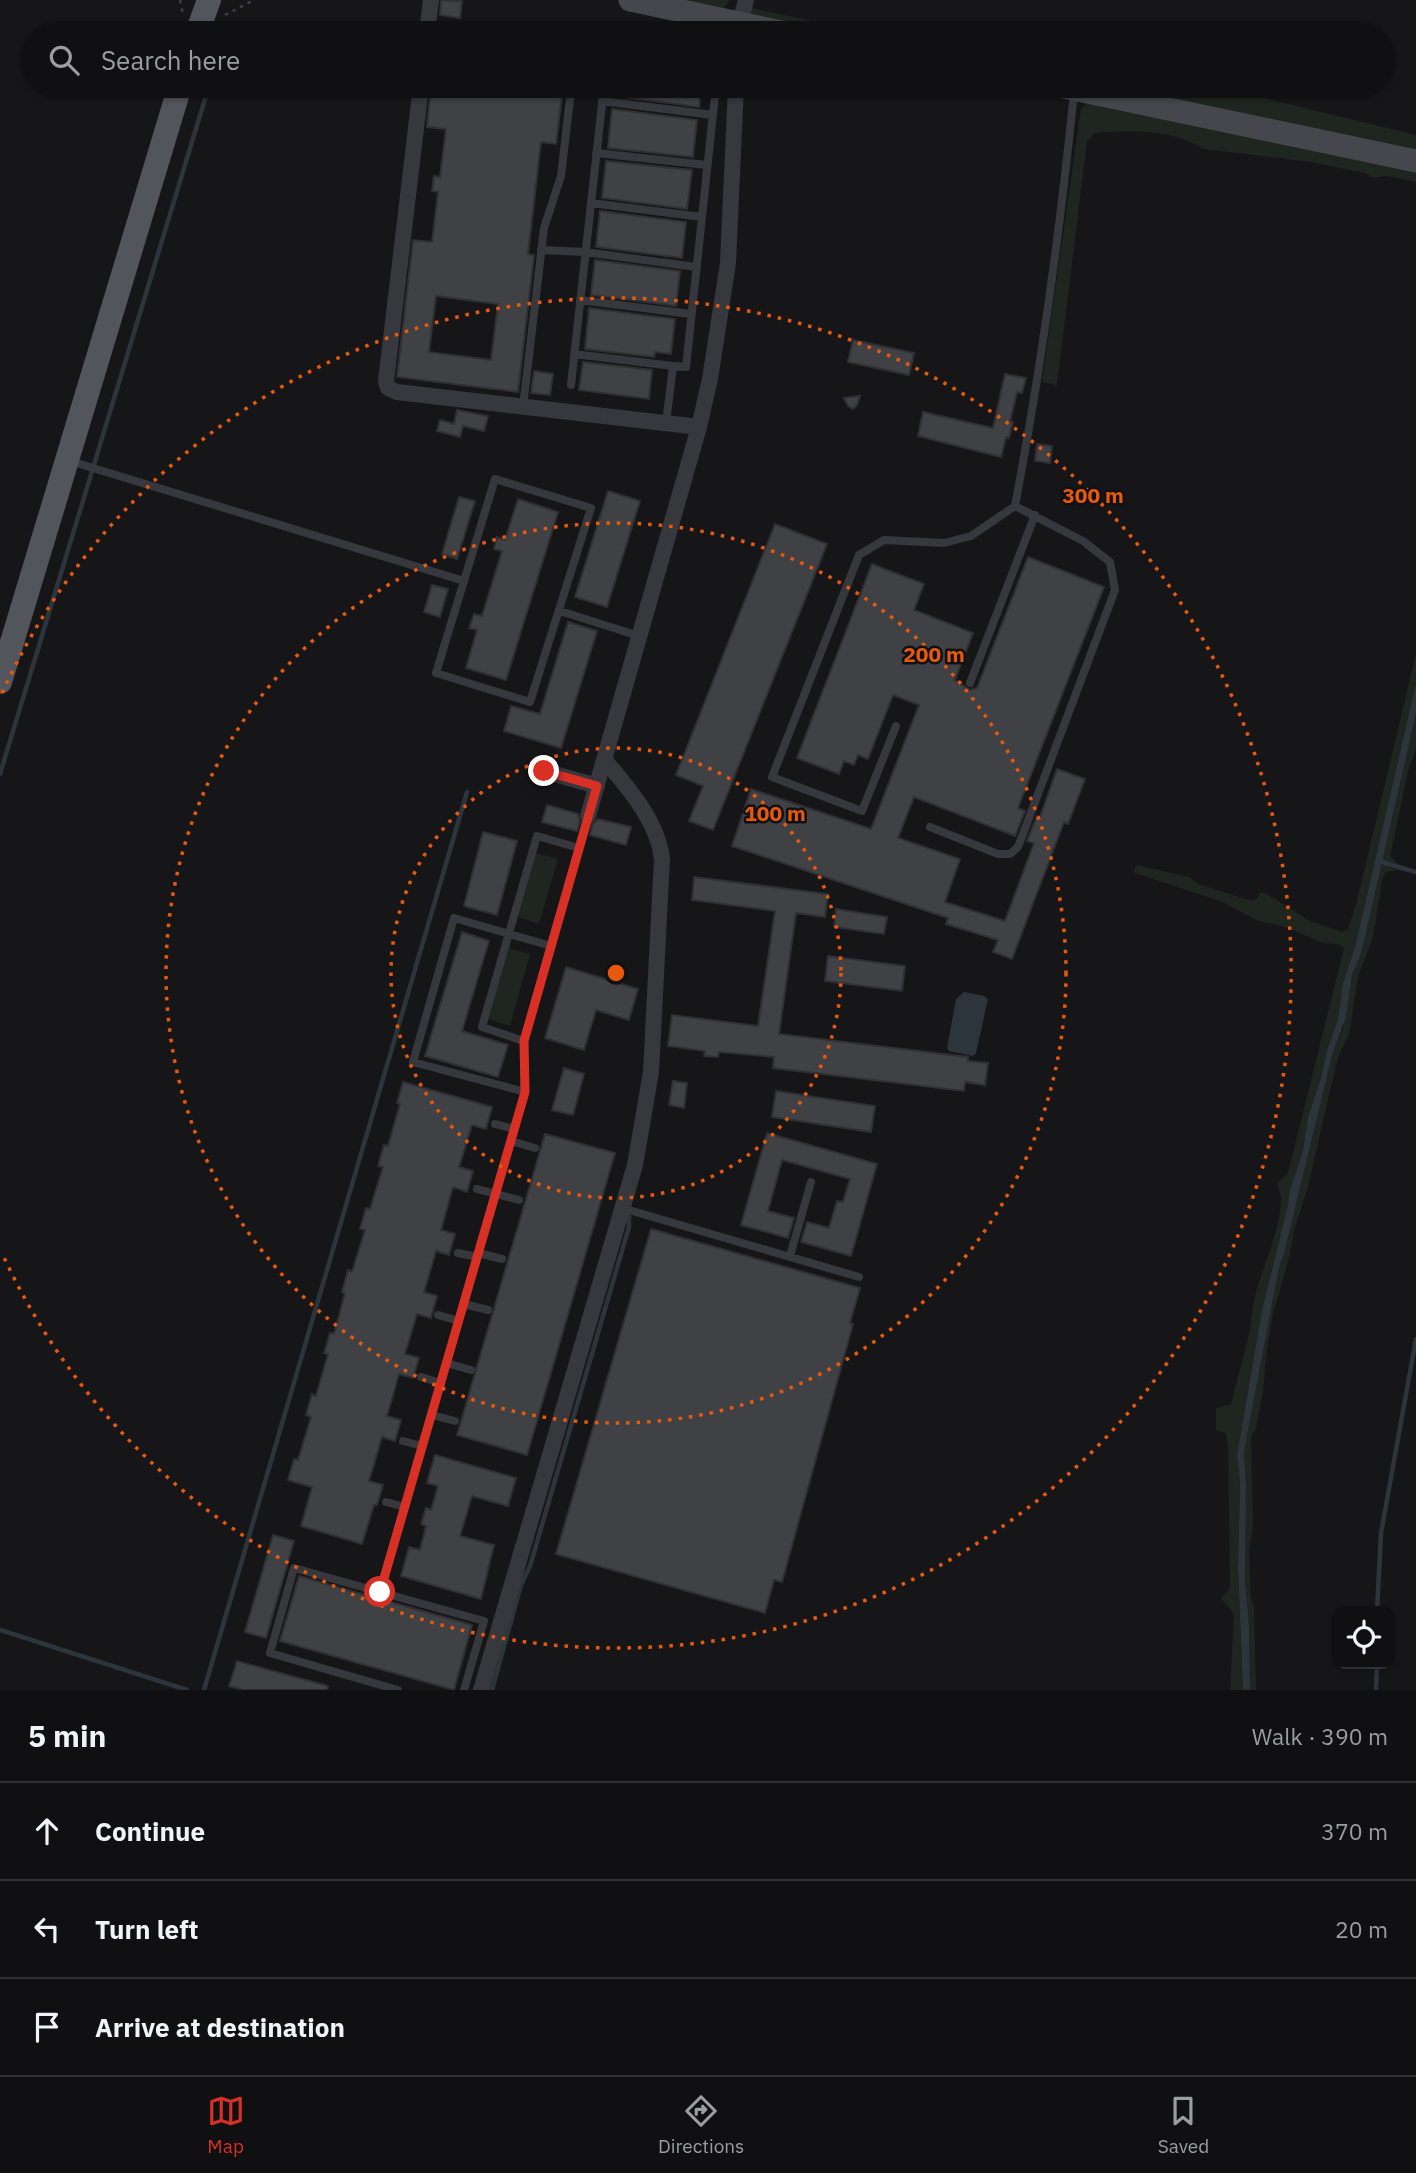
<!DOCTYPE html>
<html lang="en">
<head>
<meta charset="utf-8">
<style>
  :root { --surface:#101012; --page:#1e1e20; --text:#f1f3f6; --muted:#9c9d9f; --line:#303032; --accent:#d93025 }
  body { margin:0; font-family:"IBM Plex Sans",sans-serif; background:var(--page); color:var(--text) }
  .controls { position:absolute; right:21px; bottom:21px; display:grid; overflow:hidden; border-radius:14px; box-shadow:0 2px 5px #0004 }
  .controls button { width:63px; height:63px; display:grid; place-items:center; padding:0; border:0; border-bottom:2px solid var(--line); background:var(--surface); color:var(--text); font:35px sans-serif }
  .stop { position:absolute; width:21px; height:21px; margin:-16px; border:5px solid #d93025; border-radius:50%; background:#fff }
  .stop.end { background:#d93025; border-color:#fff; box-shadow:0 2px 7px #0008 }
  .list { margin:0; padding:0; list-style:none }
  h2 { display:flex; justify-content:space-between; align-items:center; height:91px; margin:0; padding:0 28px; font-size:30px }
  h2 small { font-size:23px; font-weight:400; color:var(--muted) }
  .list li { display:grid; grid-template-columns:46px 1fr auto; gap:21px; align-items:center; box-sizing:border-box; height:98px; padding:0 28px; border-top:2px solid var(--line) }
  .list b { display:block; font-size:26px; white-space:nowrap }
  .list em { font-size:23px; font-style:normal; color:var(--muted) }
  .icon { flex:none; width:38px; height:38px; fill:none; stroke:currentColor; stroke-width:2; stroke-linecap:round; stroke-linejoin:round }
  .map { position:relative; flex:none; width:1416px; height:1690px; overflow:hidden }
  .search { position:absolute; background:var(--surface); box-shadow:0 2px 5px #0004; left:21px; right:21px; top:21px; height:77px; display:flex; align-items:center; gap:18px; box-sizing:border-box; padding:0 24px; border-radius:38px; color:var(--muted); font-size:26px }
  .sheet { height:385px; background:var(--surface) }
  nav { display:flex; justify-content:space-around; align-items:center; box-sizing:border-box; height:98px; border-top:2px solid var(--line); background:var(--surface); font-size:19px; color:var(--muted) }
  nav a { display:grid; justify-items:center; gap:4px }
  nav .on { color:var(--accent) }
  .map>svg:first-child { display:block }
</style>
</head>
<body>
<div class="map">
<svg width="1416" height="1690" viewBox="0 0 1416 1690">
  <rect width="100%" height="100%" fill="#161618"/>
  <path fill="#1e261f" d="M670,0H729L724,9Z
    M752,8L869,33H834L749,17Z
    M1107,86H1174L1175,89L1196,93L1197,89L1264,98L1416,135V149Z
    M1089,102L1416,169V182L1387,176L1374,178L1365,173L1311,162L1204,149C1172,129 1131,130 1095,133L1087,141L1057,385L1042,382L1081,109Z
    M1416,654V683L1355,947L1343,983L1338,1019L1327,1050L1321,1078L1308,1117L1303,1150L1289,1193L1288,1205L1262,1310L1237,1455L1240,1482L1238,1568L1243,1690H1230L1234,1614L1221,1598L1230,1588L1228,1443L1225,1433L1216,1430V1408L1231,1404L1251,1326C1251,1284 1281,1239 1281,1198C1281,1193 1278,1188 1277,1183L1288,1173L1344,948L1337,944L1323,943L1286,927L1256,920L1223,902L1135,873L1134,869L1137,865L1189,877L1198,884L1252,901L1257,899L1260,893L1264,892L1310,921L1342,932L1348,929L1356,905Z
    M1416,713V749L1408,772L1391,852V857L1400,866L1381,860Z
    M536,853L558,859L539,924L518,917Z
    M1380,864L1397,870L1386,872L1383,877L1373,937L1358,977L1349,1035L1340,1053L1334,1073L1308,1187L1295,1227L1289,1258L1273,1314L1267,1349L1263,1392L1256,1428L1251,1437L1253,1528L1249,1551L1251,1598L1254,1608L1256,1690H1250L1249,1623L1245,1582L1246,1485L1244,1452L1279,1267L1284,1254L1332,1056L1343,1029L1352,975L1361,954Z
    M509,948L530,954L510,1026L488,1019Z"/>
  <path fill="#2c353c" d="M1416,683V713L1361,954L1352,975L1346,1017L1332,1056L1284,1254L1279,1267L1244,1452L1246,1485L1245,1582L1249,1623L1250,1690H1243L1238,1568L1240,1482L1237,1455L1262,1310L1288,1205L1289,1193L1303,1150L1308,1117L1321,1078L1327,1050L1338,1019L1343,983L1355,947Z
    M964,992L984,996L988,999L976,1053L973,1056L949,1051L947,1048L956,999Z"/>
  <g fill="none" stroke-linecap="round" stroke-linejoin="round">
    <path stroke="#2c353c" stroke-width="4.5" d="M0,774L209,86
      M1378,861L1416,872
      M1377,1611L1381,1533L1416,1339
      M0,1630L187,1690
      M204,1690L467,792
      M492,1690L521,1585L530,1566L629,1227V1216
      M1376,1690L1377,1664"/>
  </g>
  <path fill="#404145" stroke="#303034" stroke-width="2" fill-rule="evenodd" d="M441,0L462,1L460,18L440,15Z
    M431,86H502L562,95L556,144L541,142L528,254L534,255L518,392L397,377L413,240L432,242L438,192L432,191L434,176L440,177L446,129L427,127ZM436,296L498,304L491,360L429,352Z
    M615,86H701L699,107L614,96Z
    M612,109L697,120L693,157L608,148Z
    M606,161L692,170L687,209L602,198Z
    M600,211L686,222L682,258L596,247Z
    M595,260L680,271L676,306L591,295Z
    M589,308L675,319L671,354L655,352L654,357L585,349Z
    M853,340L914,353L909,375L848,362Z
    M583,362L652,370L649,399L579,390Z
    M534,371L553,374L550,395L531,393Z
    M1005,374L1026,378L1022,393L1017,392L1010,422H1013L1009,438L1006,437L1001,457L918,436L923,412L993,428Z
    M860,396L857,405L853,409L848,406L844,398Z
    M457,410L488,416L484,431L463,426L460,437L437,431L440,420L454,424Z
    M1037,444L1052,446L1050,463L1035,461Z
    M608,491L640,501L607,607L575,597Z
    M459,497L475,501L457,559L442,554Z
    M518,499L558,512L506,680L466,668L477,630L469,628L474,614L482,616L502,551L494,549L497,537L505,540Z
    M775,524L827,544L713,830L689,821L703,786L676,775Z
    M1028,557L1104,587L1018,808L1025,811L1015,836L914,797L898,838L960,859L945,902L1005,921L1034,843L1027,841L1037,816L1040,817L1057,769L1085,779L1068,824L1064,822L1012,959L993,952L998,940L946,924L948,918L732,846L751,789L871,829L919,705L893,695L868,759L858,755L854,765L844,761L839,774L797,758L872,564L924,584L914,610L973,633L955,680L970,690L977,688Z
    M432,585L448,589L440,617L424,612Z
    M568,622L597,631L561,748L504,731L511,706L540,714Z
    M547,805L578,814L580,822L577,831L542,822Z
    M598,819L631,827L626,845L590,835L592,825Z
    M483,832L517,841L497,915L464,906Z
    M694,877L828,894L825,917L796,913L779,1034L968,1057V1061L988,1063L985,1085L965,1082L964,1091L773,1068L774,1057L719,1052L718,1057L704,1056L705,1051L668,1046L672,1015L758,1026L775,911L692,900Z
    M836,909L887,917L884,934L834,927Z
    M462,932L489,941L462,1031L508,1045L498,1077L425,1056Z
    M828,956L905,966L902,991L825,981Z
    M566,967L638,989L629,1020L596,1010L584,1050L545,1038Z
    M564,1068L584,1074L573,1115L552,1110Z
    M673,1081L687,1083L684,1108L669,1105Z
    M403,1082L492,1107L486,1129L472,1125L459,1167L473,1171L467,1192L453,1187L441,1230L455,1234L449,1255L436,1251L424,1292L437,1296L431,1318L417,1314L405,1354L419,1358L413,1378L399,1374L387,1416L401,1420L395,1441L382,1437L369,1481L383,1485L377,1505H374L362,1544L301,1526L312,1487L288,1480L294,1459L298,1460L311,1417L306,1415L312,1394L316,1396L328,1354L324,1353L330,1333L334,1334L345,1293L342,1292L348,1270L352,1272L365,1230L360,1229L366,1208L370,1209L383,1167L378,1166L384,1145L388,1146L400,1104L397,1103Z
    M776,1091L875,1106L871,1132L772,1117Z
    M767,1133L877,1164L851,1256L801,1242L807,1222L829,1228L837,1201L843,1202L850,1179L782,1160L768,1211L794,1218L788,1238L741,1225Z
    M545,1134L615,1153L527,1455L457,1435Z
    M651,1229L860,1288L850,1323L853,1324L844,1357L782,1582L774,1580L765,1613L556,1554Z
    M435,1455L516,1478L508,1506L472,1496L460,1536L494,1545L481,1599L401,1576L409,1547L420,1550L426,1526L421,1524L426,1508L431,1510L438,1486L427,1483Z
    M273,1535L294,1541L266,1638L245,1632Z
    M299,1576L472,1625L454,1690L280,1641Z
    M237,1661L328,1686L327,1690H244L229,1686Z"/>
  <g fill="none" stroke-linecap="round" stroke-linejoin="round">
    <path stroke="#3d3f44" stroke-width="2.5" stroke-dasharray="3.5 5" stroke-linecap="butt" d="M180,0L183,14
      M225,15L254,0"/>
    <path stroke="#37383d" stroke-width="8" d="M602,101L713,115
      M596,153L707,165
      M591,203L702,217
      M541,250L585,252L696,267
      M580,300L691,314
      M574,354L673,366
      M571,385L604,86
      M523,407L544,228L561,176L571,90L544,86
      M666,423L673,366L686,367L716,86
      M70,461L464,581
      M495,479L591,508L530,702L436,673Z
      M1015,506C1041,369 1060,231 1074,92
      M560,611L639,636
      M970,683L1035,515
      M896,726L862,811L772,777L859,555L884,540L944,543L971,536L1015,506L1083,541L1110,562L1115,590L1018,847L1010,854H998L930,827
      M524,1041L482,1027L537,836L579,848
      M525,1092L413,1062L454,918L551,946
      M495,1124L514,1129
      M511,1141L535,1148
      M477,1189L519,1200
      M622,1208L859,1277
      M458,1253L477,1257
      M478,1253L502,1259
      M790,1256L811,1182
      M464,1304L488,1310
      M438,1315L459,1321
      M446,1363L471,1370
      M421,1377L441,1383
      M432,1415L455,1421
      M403,1441L422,1446
      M386,1502L405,1507
      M380,1592L525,1092L524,1041L588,816
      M398,1690L270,1653L294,1568L484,1621L464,1690"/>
    <path stroke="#37383d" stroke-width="16" d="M738,31L746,0
      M427,33L431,0
      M421,86L386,381L388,388L397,392L699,427
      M544,771L597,786
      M588,816L699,427L710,379L728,263L736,86
      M481,1690L635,1165L651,1072L662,859C658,821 628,788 604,759"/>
    <path stroke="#45474d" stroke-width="23" d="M630,0L786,33
      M1059,86L1416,161"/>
    <path stroke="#53555c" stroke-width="24" d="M197,33L209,0
      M0,682L180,86"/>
  </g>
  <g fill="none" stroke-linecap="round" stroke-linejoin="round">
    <path stroke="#d93025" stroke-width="9" d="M380,1592L525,1092L524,1041L597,786L544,771"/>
  </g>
  <g fill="none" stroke="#e8590c" stroke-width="3.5" stroke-dasharray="3.5 7">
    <circle cx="616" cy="973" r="225"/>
    <circle cx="616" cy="973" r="450"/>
    <path d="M2 693A675 675 0 1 1 2 1253"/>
  </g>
  <circle cx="616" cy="973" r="10" fill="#e8590c" stroke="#111113" stroke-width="3.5"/>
  <g font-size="21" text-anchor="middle" font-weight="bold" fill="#e8590c" stroke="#111113" stroke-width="5" stroke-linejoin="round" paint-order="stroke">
    <text x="1093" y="503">300 m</text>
    <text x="934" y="662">200 m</text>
    <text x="775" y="821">100 m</text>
  </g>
</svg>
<div class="controls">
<button><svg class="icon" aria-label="locate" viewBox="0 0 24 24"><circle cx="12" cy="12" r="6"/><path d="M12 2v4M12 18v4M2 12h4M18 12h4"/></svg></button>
</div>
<div class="stop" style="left:380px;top:1592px"></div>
<div class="stop end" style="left:544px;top:771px"></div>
<div class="search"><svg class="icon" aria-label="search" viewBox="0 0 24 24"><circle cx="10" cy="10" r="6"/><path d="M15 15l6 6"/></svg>Search here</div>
</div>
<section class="sheet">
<h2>5 min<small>Walk · 390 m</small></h2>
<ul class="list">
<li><svg class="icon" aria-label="ahead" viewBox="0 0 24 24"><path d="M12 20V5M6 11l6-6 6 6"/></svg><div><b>Continue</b></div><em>370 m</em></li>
<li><svg class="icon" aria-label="left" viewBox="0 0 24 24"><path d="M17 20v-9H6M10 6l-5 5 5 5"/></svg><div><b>Turn left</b></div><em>20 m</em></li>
<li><svg class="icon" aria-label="arrive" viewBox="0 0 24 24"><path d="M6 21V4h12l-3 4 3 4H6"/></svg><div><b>Arrive at destination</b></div></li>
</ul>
</section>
<nav>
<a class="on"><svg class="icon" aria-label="map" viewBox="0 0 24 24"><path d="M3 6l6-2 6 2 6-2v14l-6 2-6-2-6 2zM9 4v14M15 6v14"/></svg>Map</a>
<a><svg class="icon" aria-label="directions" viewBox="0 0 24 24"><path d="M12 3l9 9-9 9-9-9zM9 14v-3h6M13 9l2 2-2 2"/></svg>Directions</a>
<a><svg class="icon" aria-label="saved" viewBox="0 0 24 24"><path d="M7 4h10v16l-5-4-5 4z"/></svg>Saved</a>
</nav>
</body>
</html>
